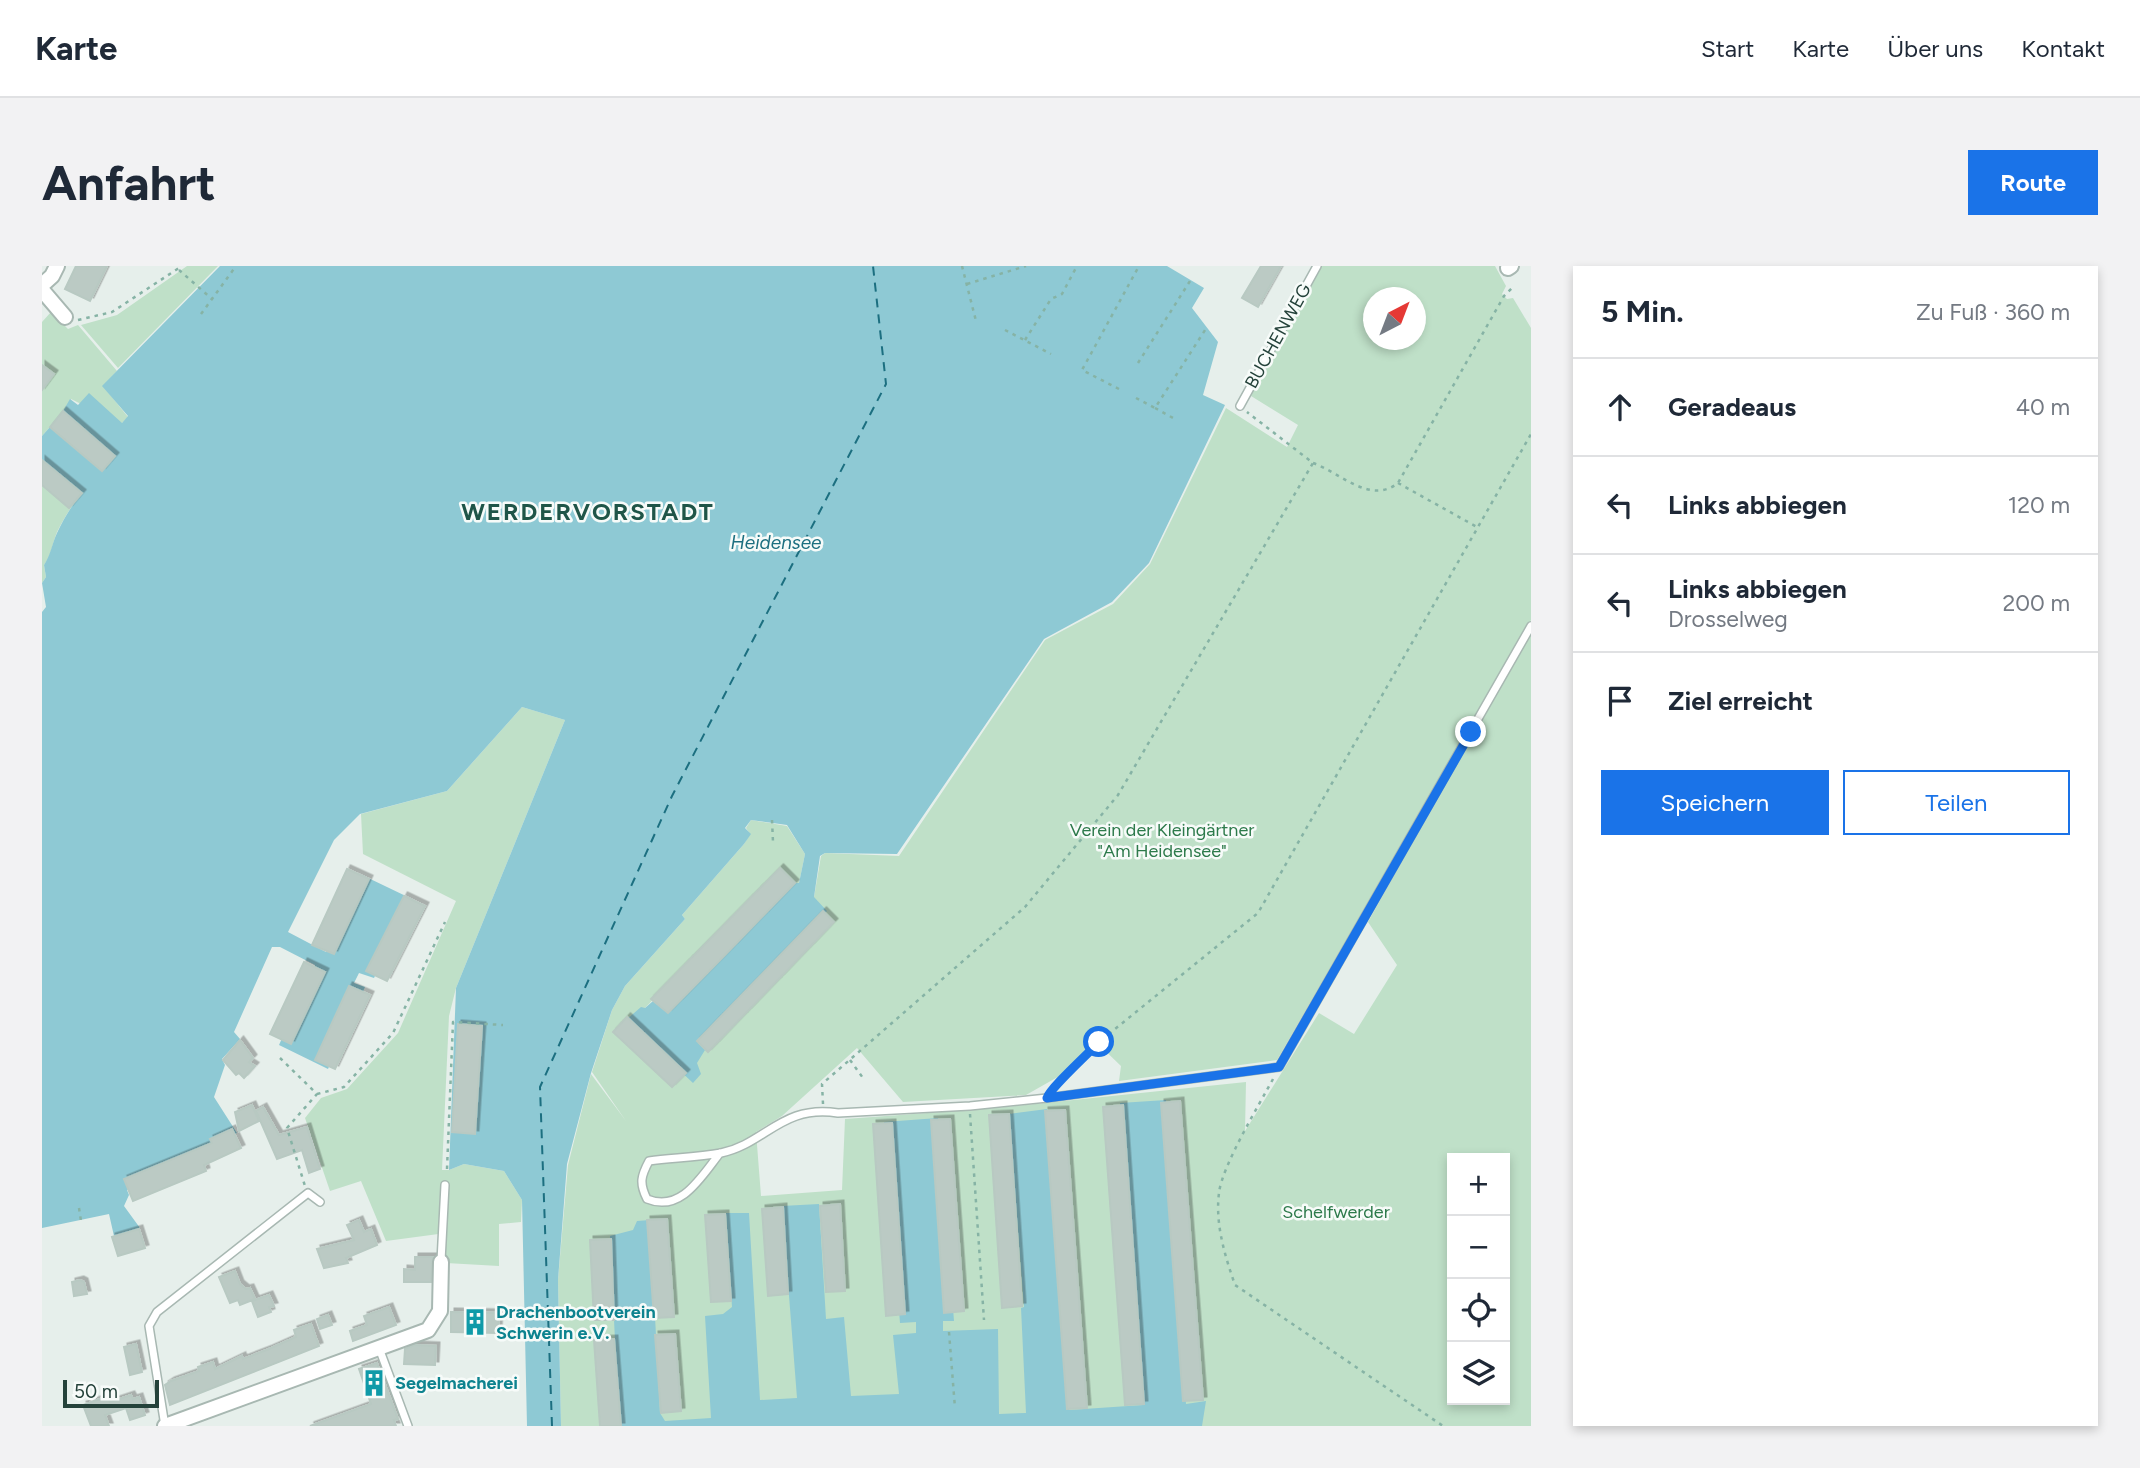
<!DOCTYPE html>
<html lang="de">
<head>
<meta charset="utf-8">
<style>
  :root { --surface:#fff; --page:#f2f2f3; --text:#1f2937; --muted:#747a83; --line:#e0e1e3; --accent:#1a73e8 }
  body { margin:0; font-family:Figtree,sans-serif; background:var(--page); color:var(--text) }
  .controls { position:absolute; right:21px; bottom:21px; display:grid; overflow:hidden; border-radius:0px; box-shadow:0 4px 10px #0003 }
  .controls button { width:63px; height:63px; display:grid; place-items:center; padding:0; border:0; border-bottom:2px solid var(--line); background:var(--surface); color:var(--text); font:35px sans-serif }
  .compass { position:absolute; left:1321px; top:21px; width:63px; height:63px; border-radius:50%; background:var(--surface); box-shadow:0 4px 10px #0003; rotate:42deg }
  .scale { position:absolute; left:21px; bottom:18px; width:96px; box-sizing:border-box; padding-left:7px; border:4px solid #24423a; border-top:0; font-size:19px; line-height:24px; white-space:nowrap; color:#24423a; -webkit-text-stroke:5px #f7fbf9; paint-order:stroke }
  .stop { position:absolute; width:21px; height:21px; margin:-16px; border:5px solid #1a73e8; border-radius:50%; background:#fff }
  .stop.end { background:#1a73e8; border-color:#fff; box-shadow:0 2px 7px #0008 }
  .list { margin:0; padding:0; list-style:none }
  h2 { display:flex; justify-content:space-between; align-items:center; height:91px; margin:0; padding:0 28px; font-size:30px }
  h2 small { font-size:23px; font-weight:400; color:var(--muted) }
  .list li { display:grid; grid-template-columns:46px 1fr auto; gap:21px; align-items:center; box-sizing:border-box; height:98px; padding:0 28px; border-top:2px solid var(--line) }
  .list b { display:block; font-size:26px; white-space:nowrap }
  .list p { margin:0; font-size:23px; white-space:nowrap; color:var(--muted) }
  .list em { font-size:23px; font-style:normal; color:var(--muted) }
  .actions { display:flex; gap:14px; padding:21px 28px }
  .actions a { flex:1; padding:16px 0; border:2px solid var(--accent); border-radius:0px; text-align:center; font-size:24px; color:var(--accent) }
  .actions .main { background:var(--accent); color:#fff }
  .icon { flex:none; width:38px; height:38px; fill:none; stroke:currentColor; stroke-width:2; stroke-linecap:round; stroke-linejoin:round }
  .map { position:relative; flex:none; width:1489px; height:1160px; overflow:hidden; border-radius:0px }
  header { display:flex; align-items:center; gap:42px; box-sizing:border-box; height:98px; padding:0 35px; background:var(--surface); border-bottom:2px solid var(--line) }
  header strong { font-size:33px }
  nav { display:flex; gap:38px; margin-inline-start:auto; font-size:24px }
  .intro { display:flex; align-items:center; justify-content:space-between; box-sizing:border-box; height:168px; padding:0 42px }
  h1 { margin:0; font-size:49px }
  .button { padding:18px 32px; border-radius:0px; background:var(--accent); color:#fff; font-size:24px; font-weight:700 }
  main { display:flex; gap:42px; padding:0 42px }
  aside { flex:1; background:var(--surface); border-radius:0px; box-shadow:0 4px 10px #0003 }
  .map>svg:first-child { display:block }
</style>
</head>
<body>
<header>
<strong>Karte</strong>
<nav><a>Start</a><a>Karte</a><a>Über uns</a><a>Kontakt</a></nav>
</header>
<div class="intro"><h1>Anfahrt</h1><a class="button">Route</a></div>
<main>
<div class="map">
<svg width="1489" height="1160" viewBox="0 0 1489 1160">
  <defs>
    <filter id="shadow"><feDropShadow dx="3.5" dy="-3.5" stdDeviation="0" flood-color="#0004"/></filter>
  </defs>
  <rect width="100%" height="100%" fill="#e6efeb"/>
  <path fill="#bfe0c8" fill-rule="evenodd" d="M145,0H176L76,102L39,59L75,49Z
    M1278,0H1453L1464,20L1460,28L1465,33L1471,32L1489,62V354L1235,794L1077,815L1079,800L1052,774L1021,808L984,829L861,836L815,782L740,850L714,866L719,930L800,924L803,853L954,842L1204,816L1203,865L1277,747L1312,768L1355,699L1326,656L1489,362V1160H519L516,1014L526,899L549,808L584,855L550,806L570,744L583,720L643,653L640,649L702,578L708,568L704,562L709,554L745,560L763,588L757,617H753L738,602L603,742L655,797L656,777L714,719L772,631L779,590L783,587L857,590L1003,374L1071,338L1108,298L1184,142L1245,181L1256,159L1209,130L1217,107ZM1332,32H1374V74H1332ZM1410,892H1463V1134H1410Z
    M9,46L26,63L36,59L75,105L61,120L86,151L79,158L29,133L21,146L73,190L8,161L0,170V56Z
    M0,194L40,227C30,239 22,252 15,266C10,278 10,288 2,299L4,311L0,317Z
    M480,441L523,454L414,722L407,750L400,904H407L422,898L462,905L480,934L479,956L457,958V1000L404,997V967L344,975L319,915L288,925L263,852L279,832L305,823L356,767L414,635L321,588L319,548L405,525Z"/>
  <path fill="#8ec9d4" d="M178,0H1125L1162,22L1150,42L1176,76L1161,129L1183,139L1107,297L1070,336L1002,373L855,588L783,587L778,590L772,631L785,645L656,777L663,784L655,797L659,808L651,817L584,754L599,741L603,742L611,735L626,747L753,617H757L763,588L745,559L709,554L703,562L709,568L702,578L640,649L643,653L583,720L570,744L549,807L525,898L516,1014L519,1160H485L480,934L462,905L422,898L407,904L414,722L523,454L480,441L405,525L318,548L292,574L246,666L284,686L320,609L370,633L332,712L317,707L312,717L323,721L286,803L237,779L273,699L238,681H230L192,766L198,773L180,793L183,799L172,831L195,867L159,885L162,892L85,924L87,929L82,940L98,962L72,970L67,948L0,962V346L4,341L0,317L4,311L2,299C9,288 10,278 15,267C22,252 30,239 40,227L0,194V170L8,161L72,190L21,145L28,133L36,139L47,127L80,157L86,150L60,120Z
    M1124,834L1144,1138L1164,1135L1160,1160H560L577,1158L568,970L591,964L595,955L608,954L618,1147L623,1155L669,1152L663,1050L681,1048L690,1041L684,947H707L718,1134L755,1132L740,940L777,938L784,1053L802,1051L809,1130L857,1128L851,1069L874,1067V1056L858,1057L842,856L896,852L912,1055H901V1065L956,1063L957,1148L984,1147L979,1042L982,1041L967,848L1005,843L1027,1144L1101,1139L1078,837Z"/>
  <g fill="none" stroke-linecap="round" stroke-linejoin="round">
    <path stroke="#1c6f80" stroke-width="2" stroke-dasharray="9 7" stroke-linecap="butt" d="M510,1160L498,821L630,530L844,118L831,0"/>
  </g>
  <path fill="#bbcac4" stroke="#b8c9c2" stroke-width="2" filter="url(#shadow)" d="M34,0H65L48,35L23,23Z
    M1219,0H1239L1216,41L1200,32Z
    M0,99L12,108L0,124Z
    M21,145L73,190L60,205L8,161Z
    M0,194L40,227L27,242L0,219Z
    M738,602L753,617L683,689L626,747L609,733Z
    M305,603L327,613L292,688L270,679Z
    M362,630L383,640L345,715L324,705Z
    M781,645L792,656L666,786L655,775Z
    M262,696L283,706L249,778L228,768Z
    M307,720L328,729L293,803L273,794Z
    M585,751L644,807L630,821L571,766Z
    M416,758L440,760L433,868L410,866Z
    M198,774L211,792L207,796L213,800L202,812L197,807L194,809L181,794Z
    M1138,835L1161,1134L1141,1135L1119,837Z
    M210,839L217,855L197,865L193,846Z
    M1081,839L1102,1138L1083,1139L1061,841Z
    M221,841L237,869L265,861L278,903L267,907L260,884L235,893L214,845Z
    M1023,844L1045,1142L1025,1143L1003,845Z
    M967,848L980,1040L960,1042L947,849Z
    M908,853L922,1045L902,1047L889,854Z
    M850,857L863,1048L844,1050L831,858Z
    M190,863L199,882L162,899L164,905L91,935L82,913L170,877L168,873Z
    M798,938L803,1025L784,1026L778,940Z
    M741,941L746,1028L726,1030L720,943Z
    M683,948L689,1035L669,1036L663,949Z
    M625,953L632,1051L612,1052L605,954Z
    M317,954L322,966L329,963L335,979L304,992L306,997L282,1002L275,983L312,974L305,959Z
    M97,963L103,982L76,990L70,971Z
    M569,973L572,1054H552L548,974Z
    M373,991H391L389,1016H362V1003L373,1004Z
    M193,1005L198,1018L204,1023L208,1022L213,1033L198,1039L196,1034L188,1037L177,1011Z
    M38,1014L42,1016L45,1028L32,1030L30,1016Z
    M227,1029L232,1040L227,1041L229,1046L216,1051L210,1035Z
    M347,1041L354,1059L311,1075L308,1065L325,1059L322,1050Z
    M409,1046L457,1047L456,1067L409,1066Z
    M286,1049L290,1059L278,1063L275,1053Z
    M269,1058L277,1080L128,1139L123,1119L129,1115L157,1105L156,1101L171,1096L173,1103L200,1090L201,1093L227,1083L254,1071L252,1064Z
    M633,1068L639,1145L619,1147L613,1069Z
    M572,1073L579,1160H558L552,1074Z
    M94,1078L100,1106L88,1109L82,1081Z
    M372,1079L394,1080L393,1099L362,1098L363,1083Z
    M335,1097L356,1153L352,1154L354,1160H268L329,1138L317,1103Z
    M89,1129L91,1133L97,1131L103,1149L88,1154L84,1142L63,1149L67,1160H49L41,1139L66,1130L68,1136Z"/>
  <g fill="none" stroke-linecap="round" stroke-linejoin="round">
    <defs>
      <path id="lane" d="M1198,140L1275,0
        M678,887C659,911 639,947 605,933C597,917 599,910 607,895C631,892 656,891 679,887C723,878 740,838 796,847L928,840L1005,832L1237,801L1489,360
        M399,995L403,919
        M337,1082L366,1160
        M123,1160L107,1060L115,1046L266,927L278,936"/>
      <path id="street" d="M1466,2L1469,0
        M0,19L10,10L15,0
        M0,24L23,51
        M123,1160L386,1064L398,1045L399,996"/>
    </defs>
    <use href="#lane" stroke="#a8b8b2" stroke-width="10"/>
    <use href="#street" stroke="#a8b8b2" stroke-width="18"/>
    <path stroke="#86b3a5" stroke-width="2.5" stroke-dasharray="3.5 5" stroke-linecap="butt" d="M920,0L934,55
      M137,4L170,33L194,0
      M925,18L984,0
      M159,48L170,33
      M36,54L70,46L140,0
      M963,64L1009,88
      M983,74L1009,33L1020,28L1035,0
      M1096,97L1148,15
      M1077,123L1040,104L1097,0
      M1094,132L1113,142L1165,61
      M1113,142L1131,152
      M1271,197C1299,207 1328,239 1356,217L1462,30L1470,22
      M1356,217L1435,261
      M730,554L731,576
      M238,792L275,828L245,862L263,920
      M808,794L821,812
      M1231,813C1217,839 1180,900 1177,927C1173,958 1183,990 1193,1019L1401,1160
      M1011,820L1027,809L1057,776L1216,647L1489,168
      M275,828L302,821L351,767L403,656
      M781,838L780,818L983,641L1076,529L1271,197L1205,146
      M928,848L942,1054
      M405,903L411,756L461,759
      M37,942L39,955
      M907,1066L913,1142"/>
    <use href="#lane" stroke="#fff" stroke-width="7"/>
    <use href="#street" stroke="#fff" stroke-width="14"/>
  </g>
  <g fill="none" stroke-linecap="round" stroke-linejoin="round">
    <path stroke="#1a73e8" stroke-width="9" d="M1057,776C1047,787 1008,822 1005,832L1237,801L1429,466"/>
  </g>
  <defs>
    <symbol id="building-bare" viewBox="-9 -9 18 18"><path d="M-4-6H4V6H1V3H-1V6H-4ZM-2.5-4.3h1.7v1.8h-1.7ZM.8-4.3h1.7v1.8H.8ZM-2.5-1h1.7V.8h-1.7ZM.8-1h1.7V.8H.8Z" fill="#0f9aa8" stroke="#f7fbf9" stroke-width="2.5" paint-order="stroke"/></symbol>
  </defs>
  <g fill-rule="evenodd">
    <use href="#building-bare" x="414" y="1037" width="38" height="38"/>
    <use href="#building-bare" x="313" y="1098" width="38" height="38"/>
  </g>
  <g text-anchor="middle" dominant-baseline="central" stroke-width="5" stroke-linejoin="round" paint-order="stroke">
    <g font-size="18" fill="#24423a" stroke="#f7fbf9">
      <text transform="translate(1236 70) rotate(-61)">BUCHENWEG</text>
    </g>
    <g font-size="18" fill="#2d7a4b" stroke="#f7fbf9">
      <text x="1120" y="564">Verein der Kleingärtner<tspan x="1120" dy="21">"Am Heidensee"</tspan></text>
      <text x="1294" y="946">Schelfwerder</text>
    </g>
    <g font-size="18" font-weight="bold" fill="#0d838f" stroke="#f7fbf9" text-anchor="start">
      <text x="454" y="1046">Drachenbootverein<tspan x="454" dy="21">Schwerin e.V.</tspan></text>
      <text x="353" y="1117">Segelmacherei</text>
    </g>
    <g font-size="19" font-style="italic" fill="#1c6f80" stroke="#f7fbf9">
      <text x="734" y="276">Heidensee</text>
    </g>
    <g font-size="24" font-weight="bold" letter-spacing="2" fill="#1f5548" stroke="#f7fbf9">
      <text x="546" y="245">WERDERVORSTADT</text>
    </g>
  </g>
</svg>
<div class="controls">
<button>+</button>
<button>−</button>
<button><svg class="icon" aria-label="locate" viewBox="0 0 24 24"><circle cx="12" cy="12" r="6"/><path d="M12 2v4M12 18v4M2 12h4M18 12h4"/></svg></button>
<button><svg class="icon" aria-label="layers" viewBox="0 0 24 24"><path d="M12 4l9 5-9 5-9-5zM3 14l9 5 9-5"/></svg></button>
</div>
<svg class="compass" viewBox="-18 -18 36 36"><path d="M0-13l5 13h-10z" fill="#e53935"/><path d="M0 13l5-13h-10z" fill="#747a83"/></svg>
<div class="scale">50 m</div>
<div class="stop" style="left:1057px;top:776px"></div>
<div class="stop end" style="left:1429px;top:466px"></div>
</div>
<aside>
<h2>5 Min.<small>Zu Fuß · 360 m</small></h2>
<ul class="list">
<li><svg class="icon" aria-label="ahead" viewBox="0 0 24 24"><path d="M12 20V5M6 11l6-6 6 6"/></svg><div><b>Geradeaus</b></div><em>40 m</em></li>
<li><svg class="icon" aria-label="left" viewBox="0 0 24 24"><path d="M17 20v-9H6M10 6l-5 5 5 5"/></svg><div><b>Links abbiegen</b></div><em>120 m</em></li>
<li><svg class="icon" aria-label="left" viewBox="0 0 24 24"><path d="M17 20v-9H6M10 6l-5 5 5 5"/></svg><div><b>Links abbiegen</b><p>Drosselweg</p></div><em>200 m</em></li>
<li><svg class="icon" aria-label="arrive" viewBox="0 0 24 24"><path d="M6 21V4h12l-3 4 3 4H6"/></svg><div><b>Ziel erreicht</b></div></li>
</ul>
<div class="actions"><a class="main">Speichern</a><a>Teilen</a></div>
</aside>
</main>
</body>
</html>
